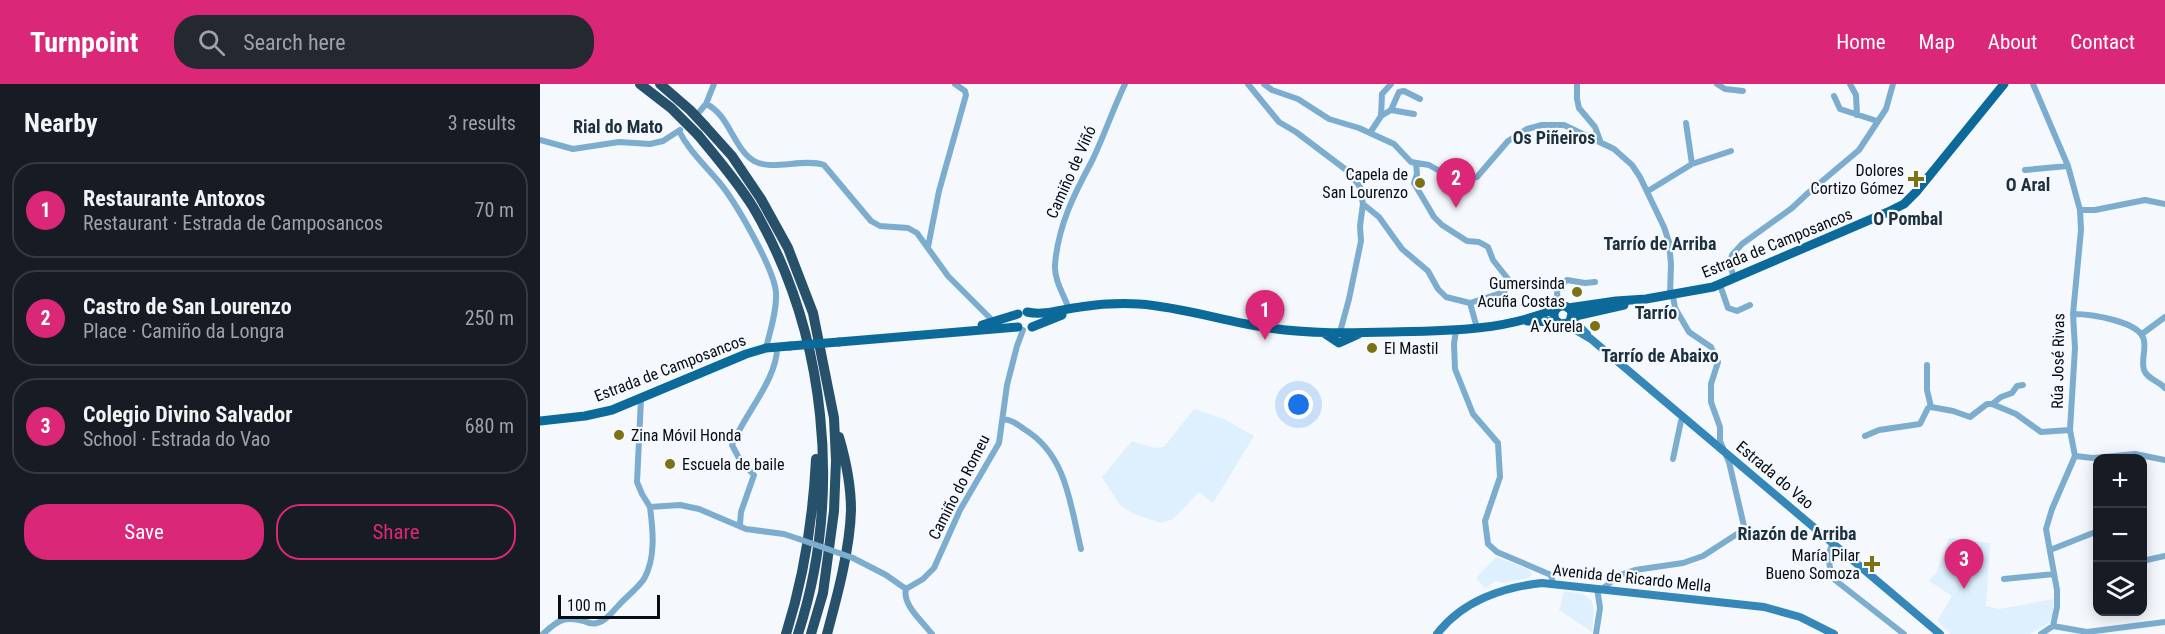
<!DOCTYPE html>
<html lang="en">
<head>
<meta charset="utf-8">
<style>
  :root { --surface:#171b24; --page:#242831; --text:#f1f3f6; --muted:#9ea1a6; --line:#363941; --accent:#db2777 }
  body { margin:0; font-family:"Roboto Condensed",sans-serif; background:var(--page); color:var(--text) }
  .controls { position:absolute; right:18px; bottom:18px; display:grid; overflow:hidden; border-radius:12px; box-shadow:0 3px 15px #0003 }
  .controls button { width:54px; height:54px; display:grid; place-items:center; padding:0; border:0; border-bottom:2px solid var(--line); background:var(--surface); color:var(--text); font:30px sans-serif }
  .scale { position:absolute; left:18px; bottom:15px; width:102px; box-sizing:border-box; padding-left:6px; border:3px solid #060d13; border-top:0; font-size:16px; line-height:21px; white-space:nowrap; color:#060d13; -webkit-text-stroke:4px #f5f9fd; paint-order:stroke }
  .you { position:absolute; left:759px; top:321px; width:21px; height:21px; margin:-15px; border:4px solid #fff; border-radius:50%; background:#1a73e8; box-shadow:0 0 0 9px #1a73e833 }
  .badge { display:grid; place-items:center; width:39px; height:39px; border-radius:50%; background:var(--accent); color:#fff; font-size:20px; font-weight:700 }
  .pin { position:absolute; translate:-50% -50px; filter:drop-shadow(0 2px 3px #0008) }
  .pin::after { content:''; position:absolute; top:32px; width:21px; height:18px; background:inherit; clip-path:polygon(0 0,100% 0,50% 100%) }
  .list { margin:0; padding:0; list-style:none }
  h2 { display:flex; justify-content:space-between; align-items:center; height:78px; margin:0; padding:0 24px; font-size:26px }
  h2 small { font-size:20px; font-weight:400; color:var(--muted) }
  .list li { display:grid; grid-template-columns:39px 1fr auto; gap:18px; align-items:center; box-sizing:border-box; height:96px; margin:0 12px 12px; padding:0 12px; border:2px solid var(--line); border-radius:24px }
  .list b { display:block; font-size:22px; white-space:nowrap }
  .list p { margin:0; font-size:20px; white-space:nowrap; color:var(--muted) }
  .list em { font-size:20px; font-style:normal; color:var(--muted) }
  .actions { display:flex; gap:12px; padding:18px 24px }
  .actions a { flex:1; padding:14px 0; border:2px solid var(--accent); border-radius:24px; text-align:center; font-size:21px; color:var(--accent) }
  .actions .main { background:var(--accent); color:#fff }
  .icon { flex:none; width:33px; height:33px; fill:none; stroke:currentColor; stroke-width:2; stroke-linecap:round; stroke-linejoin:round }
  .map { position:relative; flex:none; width:1625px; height:550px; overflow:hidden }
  header { display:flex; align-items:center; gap:36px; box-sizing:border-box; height:84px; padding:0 30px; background:var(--accent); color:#fff }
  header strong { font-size:28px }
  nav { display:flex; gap:33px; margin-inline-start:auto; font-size:21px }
  .search { width:420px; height:54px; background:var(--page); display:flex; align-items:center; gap:15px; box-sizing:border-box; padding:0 21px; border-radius:24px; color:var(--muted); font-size:22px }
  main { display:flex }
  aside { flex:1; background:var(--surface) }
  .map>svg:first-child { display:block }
</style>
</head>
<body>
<header>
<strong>Turnpoint</strong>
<div class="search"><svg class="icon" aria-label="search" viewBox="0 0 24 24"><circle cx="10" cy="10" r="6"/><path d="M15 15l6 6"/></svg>Search here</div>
<nav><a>Home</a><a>Map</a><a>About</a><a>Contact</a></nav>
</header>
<main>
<aside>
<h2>Nearby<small>3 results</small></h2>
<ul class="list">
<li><span class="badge">1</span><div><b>Restaurante Antoxos</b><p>Restaurant · Estrada de Camposancos</p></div><em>70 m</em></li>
<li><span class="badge">2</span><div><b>Castro de San Lourenzo</b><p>Place · Camiño da Longra</p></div><em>250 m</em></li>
<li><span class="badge">3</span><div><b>Colegio Divino Salvador</b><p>School · Estrada do Vao</p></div><em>680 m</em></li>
</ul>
<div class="actions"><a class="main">Save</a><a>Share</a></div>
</aside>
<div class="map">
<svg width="1625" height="550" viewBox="0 0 1625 550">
  <rect width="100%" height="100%" fill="#f5f9fd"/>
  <path fill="#def0fd" d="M654,325L684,335L714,352L673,419L659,408L633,435L620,439L592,429L580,421L562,393L592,357L614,364L624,363Z
    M1409,454L1450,459L1446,522L1459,525L1513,515V530L1509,539L1490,550H1411L1397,537L1412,512L1389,497L1397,488Z
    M956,473L988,485L992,491L988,494L964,499L956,497L945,504L937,496V493Z
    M1024,507L1043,510L1052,517L1054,526L1052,548L1019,526Z"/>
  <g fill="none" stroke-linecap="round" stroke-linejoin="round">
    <path stroke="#7cadcf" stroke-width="6" d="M708,0L739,38L756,48L809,88L820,103L823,120L820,142L821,157L809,215L800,248
      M724,0L732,6L758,15L789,35L819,44L854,60L871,78L889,81L910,93L920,96L937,93L968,57L987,45L1002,41H1024L1074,65L1092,81L1100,93L1124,143L1129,158L1131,180L1130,212
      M1037,0V15L1039,24L1055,43L1061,59
      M1177,0L1185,5L1203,7
      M1310,0L1316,11L1317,31
      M1493,0L1528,82L1540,126L1541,146L1533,230L1535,264L1530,346L1535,372L1512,425L1506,445L1517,506V523L1513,542L1501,550
      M1294,12L1300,25L1337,37
      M166,20C189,30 193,64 214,77C231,87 264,74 284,81L331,137L340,142L368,144L377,149L408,192L454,238
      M851,26L874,30
      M160,27L166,20L174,0
      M841,32L851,26L859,8L864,7L880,15
      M1146,39L1152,80
      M139,47C149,67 165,81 179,98C195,117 235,186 236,209C237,227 230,247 226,264
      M830,49L841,32L842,10L851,0
      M0,56L33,65L79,58L110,60L123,57L140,46
      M1485,86L1528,82
      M1108,107L1152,80L1191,67
      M823,120L839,133L862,165L888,187L898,205L906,213L930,219L964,208L967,203L968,195L953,176L948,163L939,158L927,157L902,141L894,133L874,99L877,90L876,80
      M1540,126H1555L1605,116L1625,120
      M388,163L399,107L426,11L425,7L415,0
      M1194,195L1190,180L1192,171L1202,160L1252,124L1268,109L1319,66L1346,25L1353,0
      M1180,201L1188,224L1197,227L1210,221
      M930,219L937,244
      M1019,222L1017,209L1018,204L1027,196L1045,199L1055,198
      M529,225C524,211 514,196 515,181C518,142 534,110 552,77C564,52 573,25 585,0
      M1533,230C1549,230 1602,237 1604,257C1606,266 1601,277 1604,286C1607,295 1619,297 1625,304
      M916,246L914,260L915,285L933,330L958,359L960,393L945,437L948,460L957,468L1011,491L1013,500
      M1602,250L1625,233
      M1387,281V306L1391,323
      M101,315L97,398L102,410L110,423L140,421L159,425L206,445L244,450L259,455
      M1452,320L1461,313L1472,309L1477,302L1483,301
      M463,335C472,336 477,340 484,345C527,371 530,420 541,465
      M1325,352L1339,346L1380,340L1388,324L1391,323L1413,327L1430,333L1447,320H1452L1476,330L1501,348L1530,346
      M1535,372L1553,374L1595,370L1625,376
      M1133,375L1141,337L1144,334
      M200,440L201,428L214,391L201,378L192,361C204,331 238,294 237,263
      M1293,460C1286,470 1289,486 1295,496L1364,550
      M1510,466L1558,447
      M313,474L346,491L366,505
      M1602,477L1625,472
      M1464,495L1514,490
      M1062,505L1080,491L1095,486L1143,479L1163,472L1200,448L1204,442L1189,378L1180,357V343L1171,318V300L1178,278L1171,263L1149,248L1135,224L1133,212
      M1513,542L1547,548L1625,538
      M3,550C18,536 24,532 44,537C48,539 53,540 57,539C66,537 72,528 78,522C86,513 97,505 104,495C116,474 113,446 110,423
      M392,550C383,538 362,521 366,505L383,495L394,484L420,426L459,359L467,301L477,262L483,246
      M1056,550L1060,524L1057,504"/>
    <path stroke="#3587b8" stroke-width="8" d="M1031,234L1047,250
      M1024,239L1051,255L1400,550
      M897,550C922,517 963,503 1002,499L1224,523L1260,533L1294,550"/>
    <path stroke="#0b6a99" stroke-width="9" d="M1014 231a9 9 0 1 1 18 0a9 9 0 1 1-18 0Z
      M1028,224L1076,217L1106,215L1173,203L1348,128L1364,120L1377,107L1464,0
      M487,228C504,232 523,225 540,223C560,220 580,219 599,220C643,223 686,238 729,244C770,250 811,249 852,248C907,247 966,247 1017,224
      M1031,233L1084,221
      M987,237L1018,238
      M442,241L478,230
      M492,243L522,231
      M784,249L799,259L819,250
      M299,258L478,243
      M0,337L45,332L72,326L206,270L226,264L250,262"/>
    <path stroke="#27506a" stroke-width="10" d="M165,42L192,72L221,115L248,164L273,229L294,334L296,376L294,427L283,509L271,550
      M158,51C177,74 197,97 213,123C287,249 303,411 258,550
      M246,550C264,493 273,435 276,375
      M287,550C297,513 310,465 311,426C311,402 306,377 299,353"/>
    <path stroke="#7cadcf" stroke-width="6" d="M259,455L313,474"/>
    <path stroke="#0b6a99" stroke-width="9" d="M250,262L299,258"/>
    <path stroke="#27506a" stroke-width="10" d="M100,0L131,24L158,51
      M120,0L150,26L165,42"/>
  </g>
  <g fill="#7d7213" stroke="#f5f9fd" stroke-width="2">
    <path d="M1373 86h6v6h6v6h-6v6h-6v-6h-6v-6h6z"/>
    <circle cx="880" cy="99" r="6"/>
    <circle cx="1037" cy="208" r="6"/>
    <circle cx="1055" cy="242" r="6"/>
    <circle cx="832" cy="264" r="6"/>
    <circle cx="79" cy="351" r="6"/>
    <circle cx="130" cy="380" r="6"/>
    <path d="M1329 471h6v6h6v6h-6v6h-6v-6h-6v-6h6z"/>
  </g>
  <g text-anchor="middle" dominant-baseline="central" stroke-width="4.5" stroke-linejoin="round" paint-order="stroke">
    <g font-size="16" fill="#060d13" stroke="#f5f9fd" text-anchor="end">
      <text x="1364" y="86">Dolores<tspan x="1364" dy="18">Cortizo Gómez</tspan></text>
      <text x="868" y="90">Capela de<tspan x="868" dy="18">San Lourenzo</tspan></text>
      <text x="1025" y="199">Gumersinda<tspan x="1025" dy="18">Acuña Costas</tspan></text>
      <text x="1043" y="242">A Xurela</text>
      <text x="844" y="264" text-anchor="start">El Mastil</text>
      <text x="91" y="351" text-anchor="start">Zina Móvil Honda</text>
      <text x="142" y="380" text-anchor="start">Escuela de baile</text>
      <text x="1320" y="471">María Pilar<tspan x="1320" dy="18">Bueno Somoza</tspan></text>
    </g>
    <g font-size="16" fill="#060d13" stroke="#f5f9fd">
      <text transform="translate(531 88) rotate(-66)">Camiño de Viñó</text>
      <text transform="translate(1237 159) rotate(-22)">Estrada de Camposancos</text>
      <text transform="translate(1518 277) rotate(-89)">Rúa José Rivas</text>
      <text transform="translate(130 284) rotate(-21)">Estrada de Camposancos</text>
      <text transform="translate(1235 391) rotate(40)">Estrada do Vao</text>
      <text transform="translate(419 403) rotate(-63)">Camiño do Romeu</text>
      <text transform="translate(1092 494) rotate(6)">Avenida de Ricardo Mella</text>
    </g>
    <g font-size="18" font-weight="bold" fill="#1d303d" stroke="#f5f9fd">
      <text x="78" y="42">Rial do Mato</text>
      <text x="1014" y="53">Os Piñeiros</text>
      <text x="1488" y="100">O Aral</text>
      <text x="1368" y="134">O Pombal</text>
      <text x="1120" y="159">Tarrío de Arriba</text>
      <text x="1116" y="228">Tarrío</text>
      <text x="1120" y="271">Tarrío de Abaixo</text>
      <text x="1257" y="449">Riazón de Arriba</text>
    </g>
  </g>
</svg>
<div class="controls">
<button>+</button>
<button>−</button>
<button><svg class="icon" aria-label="layers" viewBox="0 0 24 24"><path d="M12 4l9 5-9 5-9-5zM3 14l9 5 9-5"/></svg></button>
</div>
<div class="scale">100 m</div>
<div class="you"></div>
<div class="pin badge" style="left:725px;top:256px">1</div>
<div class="pin badge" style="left:916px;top:124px">2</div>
<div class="pin badge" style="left:1424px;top:505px">3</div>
</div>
</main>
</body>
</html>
